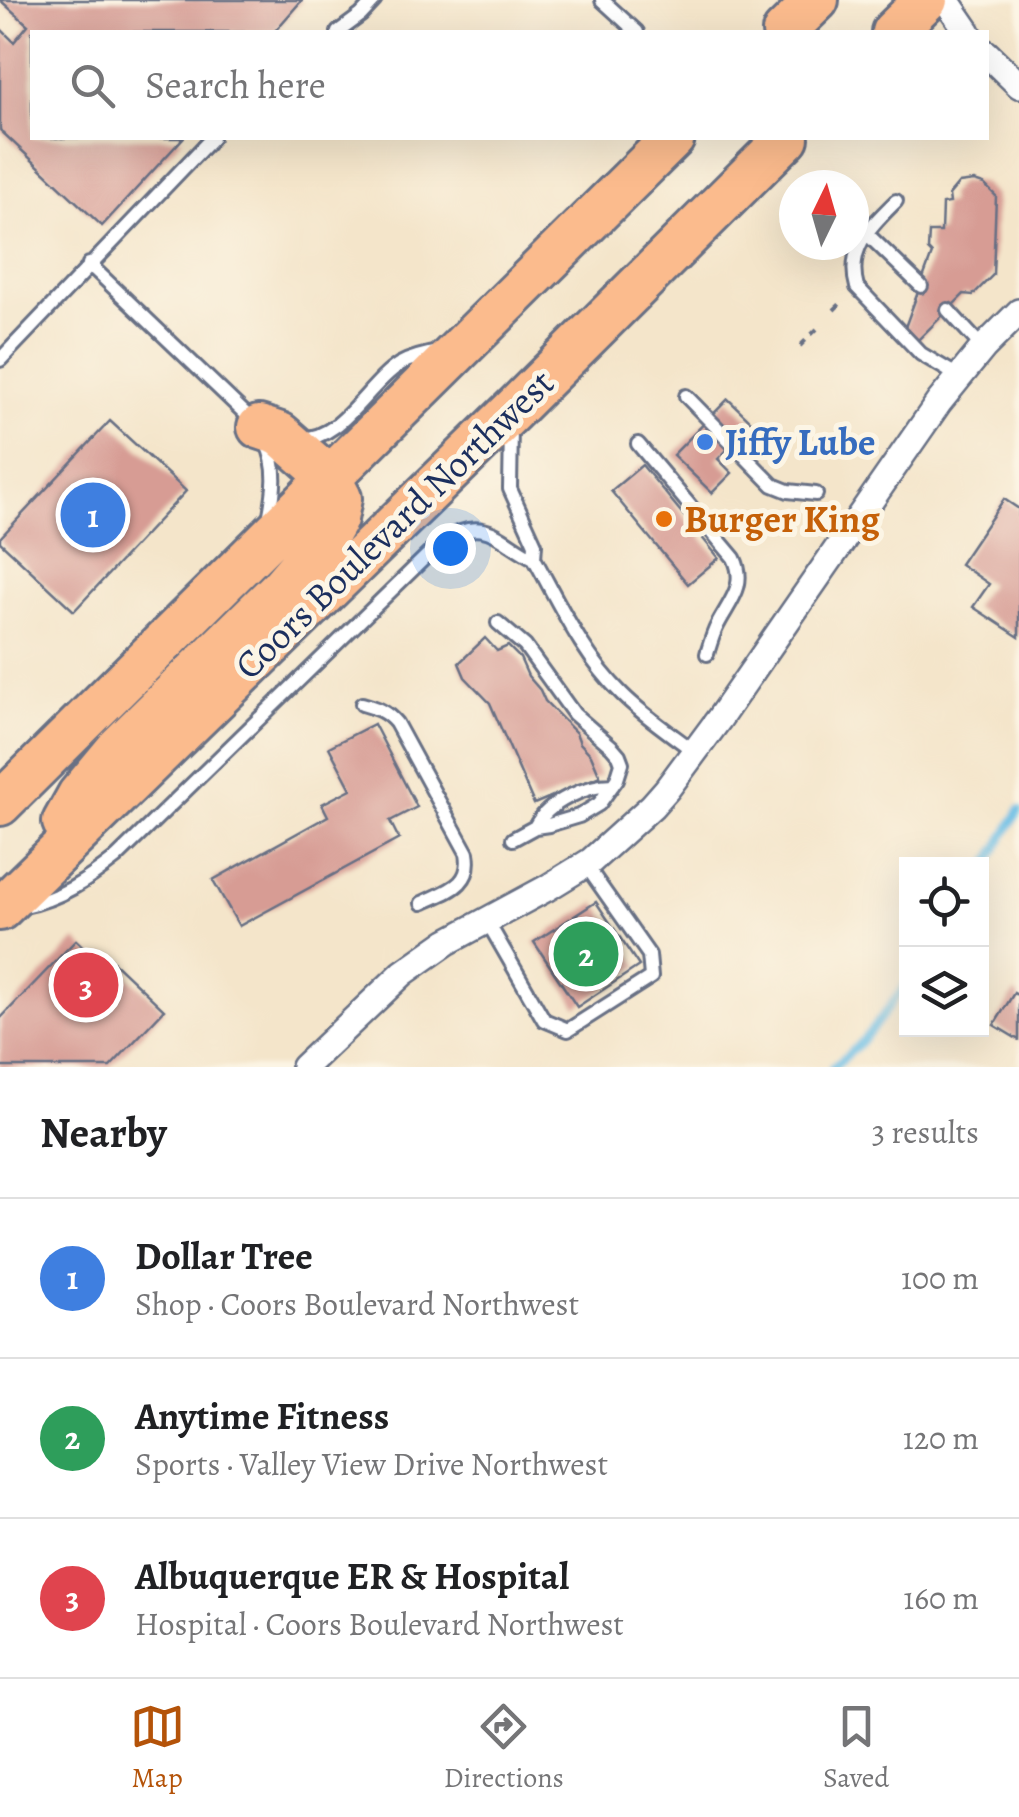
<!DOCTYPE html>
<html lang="en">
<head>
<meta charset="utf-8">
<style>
  :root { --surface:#fff; --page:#f2f2f2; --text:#202124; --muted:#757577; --line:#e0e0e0; --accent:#b45309 }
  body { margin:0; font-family:Alegreya,serif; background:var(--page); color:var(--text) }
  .controls { position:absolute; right:30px; bottom:30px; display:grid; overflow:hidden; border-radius:0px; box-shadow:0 10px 40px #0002 }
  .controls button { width:90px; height:90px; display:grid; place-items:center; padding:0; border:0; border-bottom:2px solid var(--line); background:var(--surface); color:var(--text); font:50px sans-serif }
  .compass { position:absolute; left:779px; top:170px; width:90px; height:90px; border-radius:50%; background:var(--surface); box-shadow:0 10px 40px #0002; rotate:5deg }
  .you { position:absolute; left:450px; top:548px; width:35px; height:35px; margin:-25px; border:8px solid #fff; border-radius:50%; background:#1a73e8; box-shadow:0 0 0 15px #1a73e833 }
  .badge { display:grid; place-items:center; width:65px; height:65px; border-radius:50%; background:var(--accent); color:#fff; font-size:32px; font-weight:700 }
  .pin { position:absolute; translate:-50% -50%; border:5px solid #fff; box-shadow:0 2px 10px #0006 }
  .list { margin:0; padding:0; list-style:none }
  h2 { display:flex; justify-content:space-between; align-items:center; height:130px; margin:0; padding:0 40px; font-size:42px }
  h2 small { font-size:32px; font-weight:400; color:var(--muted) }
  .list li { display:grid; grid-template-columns:65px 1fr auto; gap:30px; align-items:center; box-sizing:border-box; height:160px; padding:0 40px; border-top:2px solid var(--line) }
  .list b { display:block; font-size:38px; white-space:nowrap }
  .list p { margin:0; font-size:32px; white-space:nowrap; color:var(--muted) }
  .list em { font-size:32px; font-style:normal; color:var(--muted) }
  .icon { flex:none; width:55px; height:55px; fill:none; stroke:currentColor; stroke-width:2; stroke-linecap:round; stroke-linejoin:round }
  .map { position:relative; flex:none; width:1019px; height:1067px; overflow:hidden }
  .search { position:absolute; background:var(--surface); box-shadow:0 10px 40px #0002; left:30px; right:30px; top:30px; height:110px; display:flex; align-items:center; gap:25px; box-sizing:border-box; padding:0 35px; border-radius:0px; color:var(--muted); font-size:38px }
  .sheet { height:610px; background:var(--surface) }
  nav { display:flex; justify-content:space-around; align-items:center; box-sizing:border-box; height:140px; border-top:2px solid var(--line); background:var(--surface); font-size:28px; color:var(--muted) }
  nav a { display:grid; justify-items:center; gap:5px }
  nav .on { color:var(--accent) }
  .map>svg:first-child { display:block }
</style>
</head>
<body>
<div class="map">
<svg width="1019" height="1067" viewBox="0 0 1019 1067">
  <rect width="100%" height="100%" fill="#fcf5e5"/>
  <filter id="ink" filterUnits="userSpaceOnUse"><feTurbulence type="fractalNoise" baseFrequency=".01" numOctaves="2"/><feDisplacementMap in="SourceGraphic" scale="20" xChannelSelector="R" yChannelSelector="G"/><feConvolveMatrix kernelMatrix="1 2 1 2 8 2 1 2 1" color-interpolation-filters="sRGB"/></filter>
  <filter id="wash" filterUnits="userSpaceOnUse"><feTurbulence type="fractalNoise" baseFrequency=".0048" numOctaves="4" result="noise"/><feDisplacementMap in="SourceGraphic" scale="40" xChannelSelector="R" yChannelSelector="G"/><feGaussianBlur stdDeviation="2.25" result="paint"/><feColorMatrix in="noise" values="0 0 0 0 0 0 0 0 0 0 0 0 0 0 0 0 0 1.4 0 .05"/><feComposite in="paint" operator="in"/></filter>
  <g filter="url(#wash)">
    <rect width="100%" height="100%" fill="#f4e5ca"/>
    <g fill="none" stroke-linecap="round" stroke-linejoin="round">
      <path stroke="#6abee6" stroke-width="8" d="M982,875L1019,810
        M832,1067C863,1047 884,1013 906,984"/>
    </g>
    <g id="blocks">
      <path fill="#d79c94" d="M0,0H302L274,32H32V138H183L102,226L0,130V28L14,42L28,25Z
        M974,181L984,184L996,196L993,275L973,295L964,294L916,342L904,330L932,254L928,250L929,232H941L942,204L950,203L949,195L959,183Z
        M728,399L753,423L718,459L732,473L712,493L673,455Z
        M110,421L186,491L74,611L0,542V538Z
        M642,465L719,558L688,584L611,491Z
        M1004,499L1019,509V637L973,607L989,584L960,564Z
        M485,638L497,651L508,646L520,658L528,676L540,690L545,701L576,733L580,743L591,755L600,776L534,804L490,703L465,677L459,663Z
        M374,724L417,807L390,821L399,839L239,926L213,880L328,816L322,804L351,789L329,747Z
        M596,902L639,966L577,1007L534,942Z
        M76,940L98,961L105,954L164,1010L110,1067H0V1019Z
        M1014,993L1019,996V1040L994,1025Z"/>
    </g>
  </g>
  <g filter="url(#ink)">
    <use href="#blocks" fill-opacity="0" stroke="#676f84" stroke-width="2.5"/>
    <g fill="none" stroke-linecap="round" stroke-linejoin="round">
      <defs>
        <path id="lane" d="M602,0L637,32
          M338,32L361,15L375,0
          M896,201C871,226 846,248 857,287L921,354L958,376
          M865,232L921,286
          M89,264L253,421
          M948,310L983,348
          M0,360L212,138
          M686,396L773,485L788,491L816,494
          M511,427L510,489L535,544L534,558C560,605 583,656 622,694C644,716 670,733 695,752
          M299,438C341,442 367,384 400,364C411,358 427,354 439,352
          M266,442C279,468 274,493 269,520
          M638,444L734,558C747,585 730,601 718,624C713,633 710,644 707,654
          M498,623L525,646L574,714L612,747L619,755L622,763L617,779L599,804L579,816L549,825L535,827L513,839
          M362,704C376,708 386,711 396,723L467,853C473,886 447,891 422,903
          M535,827C548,802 586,785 613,785
          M24,906C60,899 88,880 116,858L442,541C486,513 499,541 534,558
          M487,921L544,1020L568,1030L651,977L649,955L585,864"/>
        <path id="street" d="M946,0L968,32
          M986,53L1019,85
          M304,1067L403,973L447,942L547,888L591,861L652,806L667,789L719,719L939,402L983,348L1019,312"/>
        <path id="primary" d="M784,32L817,0
          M893,32L926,0
          M0,804L673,138
          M64,822L79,795L119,747L280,589L328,533L336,519L340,498L329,477L280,434L259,427
          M0,909L512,411L787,138"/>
      </defs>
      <use href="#lane" stroke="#676f84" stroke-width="18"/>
      <use href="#street" stroke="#676f84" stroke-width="30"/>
      <use href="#primary" stroke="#676f84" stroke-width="48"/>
      <path stroke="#676f84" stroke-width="4" stroke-dasharray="8 8" stroke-linecap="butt" d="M834,310L845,299
        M800,346L817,329"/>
      <use href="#lane" stroke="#fff" stroke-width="12"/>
      <use href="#street" stroke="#fff" stroke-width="25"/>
      <use href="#primary" stroke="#fbbb8d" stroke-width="42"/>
    </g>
  </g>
  <circle fill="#3f7fe0" stroke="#fcf5e5" stroke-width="4" cx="705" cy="442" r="10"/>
  <circle fill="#e8710a" stroke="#fcf5e5" stroke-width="4" cx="664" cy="519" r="10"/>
  <g text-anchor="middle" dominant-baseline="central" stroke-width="10" stroke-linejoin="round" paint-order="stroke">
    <g font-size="38" font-weight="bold" fill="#366cbe" stroke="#fcf5e5" text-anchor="start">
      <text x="725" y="442">Jiffy Lube</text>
    </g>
    <g font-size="38" font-weight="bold" fill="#c56008" stroke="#fcf5e5" text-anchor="start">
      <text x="684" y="519">Burger King</text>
    </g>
    <g font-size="38" fill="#1b2f5e" stroke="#fcf5e5">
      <text transform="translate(394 524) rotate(-44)">Coors Boulevard Northwest</text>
    </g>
  </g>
</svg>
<div class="controls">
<button><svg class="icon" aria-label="locate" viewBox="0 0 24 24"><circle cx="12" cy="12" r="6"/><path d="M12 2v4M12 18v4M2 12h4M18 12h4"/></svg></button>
<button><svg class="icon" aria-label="layers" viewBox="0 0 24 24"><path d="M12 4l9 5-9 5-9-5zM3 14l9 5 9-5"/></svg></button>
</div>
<svg class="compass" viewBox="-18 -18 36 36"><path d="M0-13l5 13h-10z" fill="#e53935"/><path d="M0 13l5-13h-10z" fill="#757577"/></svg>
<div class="you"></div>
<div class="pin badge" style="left:93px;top:515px;background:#3f7fe0">1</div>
<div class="pin badge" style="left:586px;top:954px;background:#2e9e5b">2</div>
<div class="pin badge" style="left:86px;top:985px;background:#e0444e">3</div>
<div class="search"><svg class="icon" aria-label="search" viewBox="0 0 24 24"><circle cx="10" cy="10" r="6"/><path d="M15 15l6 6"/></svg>Search here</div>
</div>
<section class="sheet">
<h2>Nearby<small>3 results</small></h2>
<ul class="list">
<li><span class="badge" style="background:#3f7fe0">1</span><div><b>Dollar Tree</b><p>Shop · Coors Boulevard Northwest</p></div><em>100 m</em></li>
<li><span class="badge" style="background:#2e9e5b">2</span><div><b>Anytime Fitness</b><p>Sports · Valley View Drive Northwest</p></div><em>120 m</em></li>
<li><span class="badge" style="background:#e0444e">3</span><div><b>Albuquerque ER &amp; Hospital</b><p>Hospital · Coors Boulevard Northwest</p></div><em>160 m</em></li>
</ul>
</section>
<nav>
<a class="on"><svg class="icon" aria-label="map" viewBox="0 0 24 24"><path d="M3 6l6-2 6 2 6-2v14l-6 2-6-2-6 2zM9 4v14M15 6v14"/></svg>Map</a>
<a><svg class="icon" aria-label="directions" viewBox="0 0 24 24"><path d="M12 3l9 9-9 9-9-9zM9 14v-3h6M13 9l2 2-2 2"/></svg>Directions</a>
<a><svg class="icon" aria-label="saved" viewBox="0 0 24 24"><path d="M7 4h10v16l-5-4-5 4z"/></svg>Saved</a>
</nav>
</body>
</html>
